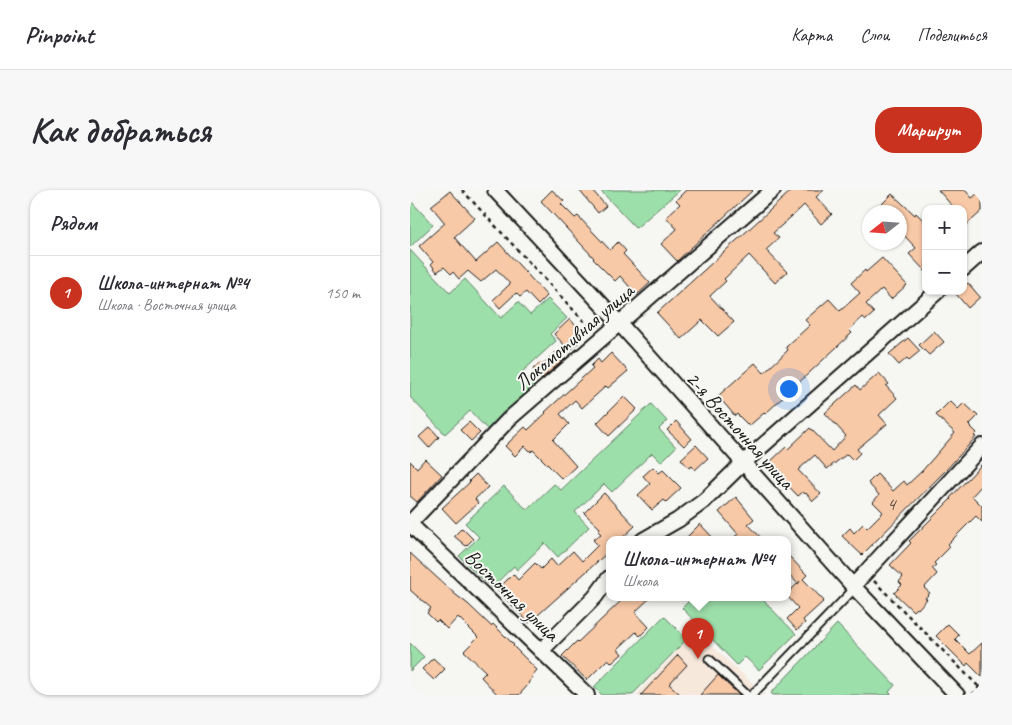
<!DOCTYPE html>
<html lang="ru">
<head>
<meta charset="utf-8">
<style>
  :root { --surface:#fff; --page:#f7f7f7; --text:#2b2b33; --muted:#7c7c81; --line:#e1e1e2; --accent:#c8321e }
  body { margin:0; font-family:Caveat,sans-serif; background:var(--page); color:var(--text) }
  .controls { position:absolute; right:15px; top:15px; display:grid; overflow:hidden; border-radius:10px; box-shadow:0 1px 4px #0004 }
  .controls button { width:45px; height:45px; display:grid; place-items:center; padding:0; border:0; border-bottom:1px solid var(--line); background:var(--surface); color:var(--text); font:25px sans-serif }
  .compass { position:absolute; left:452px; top:15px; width:45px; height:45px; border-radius:50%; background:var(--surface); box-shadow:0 1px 4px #0004; rotate:253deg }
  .you { position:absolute; left:378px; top:198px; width:18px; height:18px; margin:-12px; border:4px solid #fff; border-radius:50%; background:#1a73e8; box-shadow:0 0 0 8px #1a73e833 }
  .badge { display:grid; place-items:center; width:32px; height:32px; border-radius:50%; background:var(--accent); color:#fff; font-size:16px; font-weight:700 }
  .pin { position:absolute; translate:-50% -41px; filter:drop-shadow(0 1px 2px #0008) }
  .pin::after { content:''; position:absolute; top:26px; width:18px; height:15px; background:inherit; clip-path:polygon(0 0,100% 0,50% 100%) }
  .popup { position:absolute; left:196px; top:346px; width:185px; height:65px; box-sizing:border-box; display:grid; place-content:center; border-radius:10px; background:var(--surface); filter:drop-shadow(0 1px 4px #0005); font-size:16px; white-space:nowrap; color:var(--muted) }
  .popup b { font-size:19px; color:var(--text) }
  .popup::after { content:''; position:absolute; left:50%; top:100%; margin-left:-10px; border:10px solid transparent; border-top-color:var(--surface) }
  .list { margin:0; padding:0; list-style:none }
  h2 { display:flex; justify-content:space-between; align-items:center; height:65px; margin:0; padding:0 20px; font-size:21px }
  h2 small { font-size:16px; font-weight:400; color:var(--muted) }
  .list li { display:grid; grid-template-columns:32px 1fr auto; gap:15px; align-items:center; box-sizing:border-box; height:75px; padding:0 20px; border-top:1px solid var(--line) }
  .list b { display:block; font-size:19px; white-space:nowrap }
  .list p { margin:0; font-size:16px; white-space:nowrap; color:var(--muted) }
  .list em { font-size:16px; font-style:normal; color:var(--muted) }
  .map { position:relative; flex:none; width:572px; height:505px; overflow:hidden; border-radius:20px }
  header { display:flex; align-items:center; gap:30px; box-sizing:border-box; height:70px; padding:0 25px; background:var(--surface); border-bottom:1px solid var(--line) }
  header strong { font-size:24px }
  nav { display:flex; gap:28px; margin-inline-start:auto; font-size:18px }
  .intro { display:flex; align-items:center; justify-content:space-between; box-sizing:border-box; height:120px; padding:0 30px }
  h1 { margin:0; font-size:35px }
  .button { padding:12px 22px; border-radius:20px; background:var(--accent); color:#fff; font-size:18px; font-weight:700 }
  main { display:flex; gap:30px; padding:0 30px }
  aside { flex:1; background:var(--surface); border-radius:20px; box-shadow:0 1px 4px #0004 }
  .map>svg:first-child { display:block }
</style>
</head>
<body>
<header>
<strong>Pinpoint</strong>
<nav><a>Карта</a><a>Слои</a><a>Поделиться</a></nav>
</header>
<div class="intro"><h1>Как добраться</h1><a class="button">Маршрут</a></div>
<main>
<aside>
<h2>Рядом<small></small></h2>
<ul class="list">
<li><span class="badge">1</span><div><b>Школа-интернат №4</b><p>Школа · Восточная улица</p></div><em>150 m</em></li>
</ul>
</aside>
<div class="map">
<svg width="572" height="505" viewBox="0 0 572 505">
  <rect width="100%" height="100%" fill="#f6f6f2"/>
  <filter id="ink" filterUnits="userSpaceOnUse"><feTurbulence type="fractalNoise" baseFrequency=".02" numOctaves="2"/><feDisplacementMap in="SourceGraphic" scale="10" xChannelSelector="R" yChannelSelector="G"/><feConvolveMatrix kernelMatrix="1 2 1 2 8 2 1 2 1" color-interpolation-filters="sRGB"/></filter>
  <g filter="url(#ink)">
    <path fill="#f7e8dc" d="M286,441L355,505H226Z"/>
    <path fill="#9ddfaa" stroke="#5c7e63" d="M190,0H270L226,38Z
      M0,10L23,35L0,57Z
      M0,60L40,103L55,89L91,128L108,112L120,125L138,109L157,128L140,144L146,151L112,182L125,196L78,240L60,221L35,244L0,207Z
      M241,214L257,231L249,239L266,257L251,272L242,263L202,302L194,294L165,322L179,337L148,367L135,353L107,380L104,376L81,398L49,366L69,347L55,333L94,296L117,320L144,294L151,300Z
      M282,408H351L386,444L349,480L335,467L327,475L272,418Z
      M254,426L277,449L222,505H192L184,497Z
      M427,434L485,495L479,502L482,505H363L361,503Z
      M0,453L14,467L0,481Z"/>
    <path fill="#f8c9a7" stroke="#1c1c1c" d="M142,0L154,11L151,14L165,28L168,26L200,60L208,52L216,61L213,64L240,93L227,105L210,86L205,91L183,69L184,68L131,11Z
      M169,0H182L196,16L188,23Z
      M276,0H343L267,71L251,54L267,39L256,27L270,14L266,10Z
      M382,0H414L406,7L422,24L411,34L394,15L390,19L363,43L369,48L356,60L377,82L365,93L339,65L314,89L316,91L300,106L324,132L308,146L292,130L271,149L247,123Z
      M528,0H555L562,8L572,0V21L553,38V19H545Z
      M40,1L65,28L44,47L66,72L88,52L137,106L128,115L116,102L110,107L106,103L90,118L83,110L100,94L86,79L71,92L58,81L49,89L43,82L41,84L34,77L27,82L21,74L23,72L9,56L35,33L21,16Z
      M482,4L505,25L506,23L516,33V82L499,64L506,58L490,41V22H464Z
      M472,68L497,95L481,109L472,99L456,114L464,123L456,130L453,127L439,140L442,143L355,224L354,223L339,236L327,224L325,226L308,206L345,173L354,183L378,160L376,157L400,135L395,130L419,109L430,121L450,103L441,93L455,80L456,82Z
      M558,93L570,107L558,118L546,104L549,101H553V97Z
      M160,129L172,143L166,149L168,153L160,161L144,144Z
      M524,141L534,152L519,165L509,155Z
      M498,148L510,161L499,170L497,168L489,175L479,164Z
      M146,162L154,170L131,189L123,179L131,172L133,174Z
      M201,163L218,181L198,198L196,196L172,218L165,210L150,224L159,234L143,250L166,276L152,289L123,260L121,262L115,256L105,266L95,256L115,237L118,240L136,223L135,222L183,178L181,176L188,169L191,173Z
      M469,183L479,194L476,196L487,208L469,225L477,234L447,259L450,263L443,270L437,264L417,279L405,265L388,280L411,304L403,311L396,303L395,304L393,302L388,306L367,284L370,282L360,272L376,257L378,259L400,238L422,261L436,246L415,223L446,195L450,200Z
      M214,206L227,219L199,246L187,233Z
      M540,211L548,219L554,213L568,226L559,235L567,243L564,246L566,247L536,280L452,365L432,346L440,338L444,343L453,334L457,338L473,322L463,312L469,305L458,293L467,284L483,301L494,291L497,295L512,281L545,243L526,225Z
      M266,231L282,249L274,256L257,240Z
      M59,232L70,243L61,251L50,240Z
      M20,237L29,247L19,258L9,247Z
      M286,255L298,268L285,280L282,276L279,278L271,269Z
      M15,269L32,285L7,312L0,306V271L7,278Z
      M572,274V295L562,306L572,316V332L566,326L538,354L540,357L524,373L526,375L522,378L527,384L514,398L520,403L515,408L517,409L508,419L506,418L503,421L484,403L492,395L489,392L493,387L480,375L501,353L499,351L541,309L540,308Z
      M243,277L249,283L253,280L271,298L256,312L254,310L242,320L228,305L240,294L233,286Z
      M66,284L78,297L65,309L68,313L46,333L32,318L60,292L59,291Z
      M194,303L225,336L210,350H199V368L196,364L119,433L87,400L103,384L108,390L125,373L131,379L141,369L147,376L163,361L172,371L188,355L183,350L191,344L188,341L190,338L174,323Z
      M326,307L344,329L338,334L353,350H321L328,344L309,322Z
      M290,334L305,350H274Z
      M52,338L63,349L56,356L44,346Z
      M0,363L46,405L58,414L81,436L83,434L104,455L103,456L127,480L122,486L123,487L118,493L119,494L109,505H88L71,487L76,482L54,461L68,447L48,427L37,439L28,430L26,432L17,423L21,418L0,400Z
      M377,364L397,385L393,389L414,411L393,430L395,433L387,440L377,429L388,418L377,406V404L390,391L388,394L377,382Z
      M214,408H240L225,422L239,437L230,446L226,442L208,459L212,464L202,473L198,469L177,490L152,466L167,451L168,452Z
      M538,434L549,445L545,449L560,464L572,453V487L558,473L556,476L526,446Z
      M268,465L277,475L259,494L271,505H231Z
      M23,468L35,479L24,490L12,479Z
      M308,485L329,505H290Z"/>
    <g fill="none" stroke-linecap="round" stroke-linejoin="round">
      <defs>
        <path id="lane" d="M299,469L337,505
          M342,505L445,398"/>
        <path id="street" d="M85,0L210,134L443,396L547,505
          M553,79L572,62
          M0,333L99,229L363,0
          M0,334L177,505
          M233,350L268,330L294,311L333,273L528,101
          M443,396L572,256
          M131,461L185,407L199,388"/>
      </defs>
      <use href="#lane" stroke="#1c1c1c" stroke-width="11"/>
      <use href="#street" stroke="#1c1c1c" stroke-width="18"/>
      <path stroke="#1c1c1c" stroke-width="2.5" stroke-dasharray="4 4" stroke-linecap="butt" d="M52,0L182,140
        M464,391L572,500
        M562,505L572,494"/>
      <use href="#lane" stroke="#f6f6f2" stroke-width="7"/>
      <use href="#street" stroke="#f6f6f2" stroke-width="14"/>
    </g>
  </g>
  <g text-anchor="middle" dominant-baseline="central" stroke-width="4" stroke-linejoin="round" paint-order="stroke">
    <g font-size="19" fill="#53473f">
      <text x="481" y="314">4</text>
    </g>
    <g font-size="21" fill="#1c1c1c" stroke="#f6f6f2">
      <text transform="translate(164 147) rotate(-41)">Локомотивная улица</text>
      <text transform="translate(330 240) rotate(48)">2-я Восточная улица</text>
      <text transform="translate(102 405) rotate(44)">Восточная улица</text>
    </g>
  </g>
</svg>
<div class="controls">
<button>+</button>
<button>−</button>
</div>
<svg class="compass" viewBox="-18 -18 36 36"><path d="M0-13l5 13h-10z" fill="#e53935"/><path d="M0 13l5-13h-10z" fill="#7c7c81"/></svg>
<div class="you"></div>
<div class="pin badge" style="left:288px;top:469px">1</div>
<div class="popup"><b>Школа-интернат №4</b>Школа</div>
</div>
</main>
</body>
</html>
